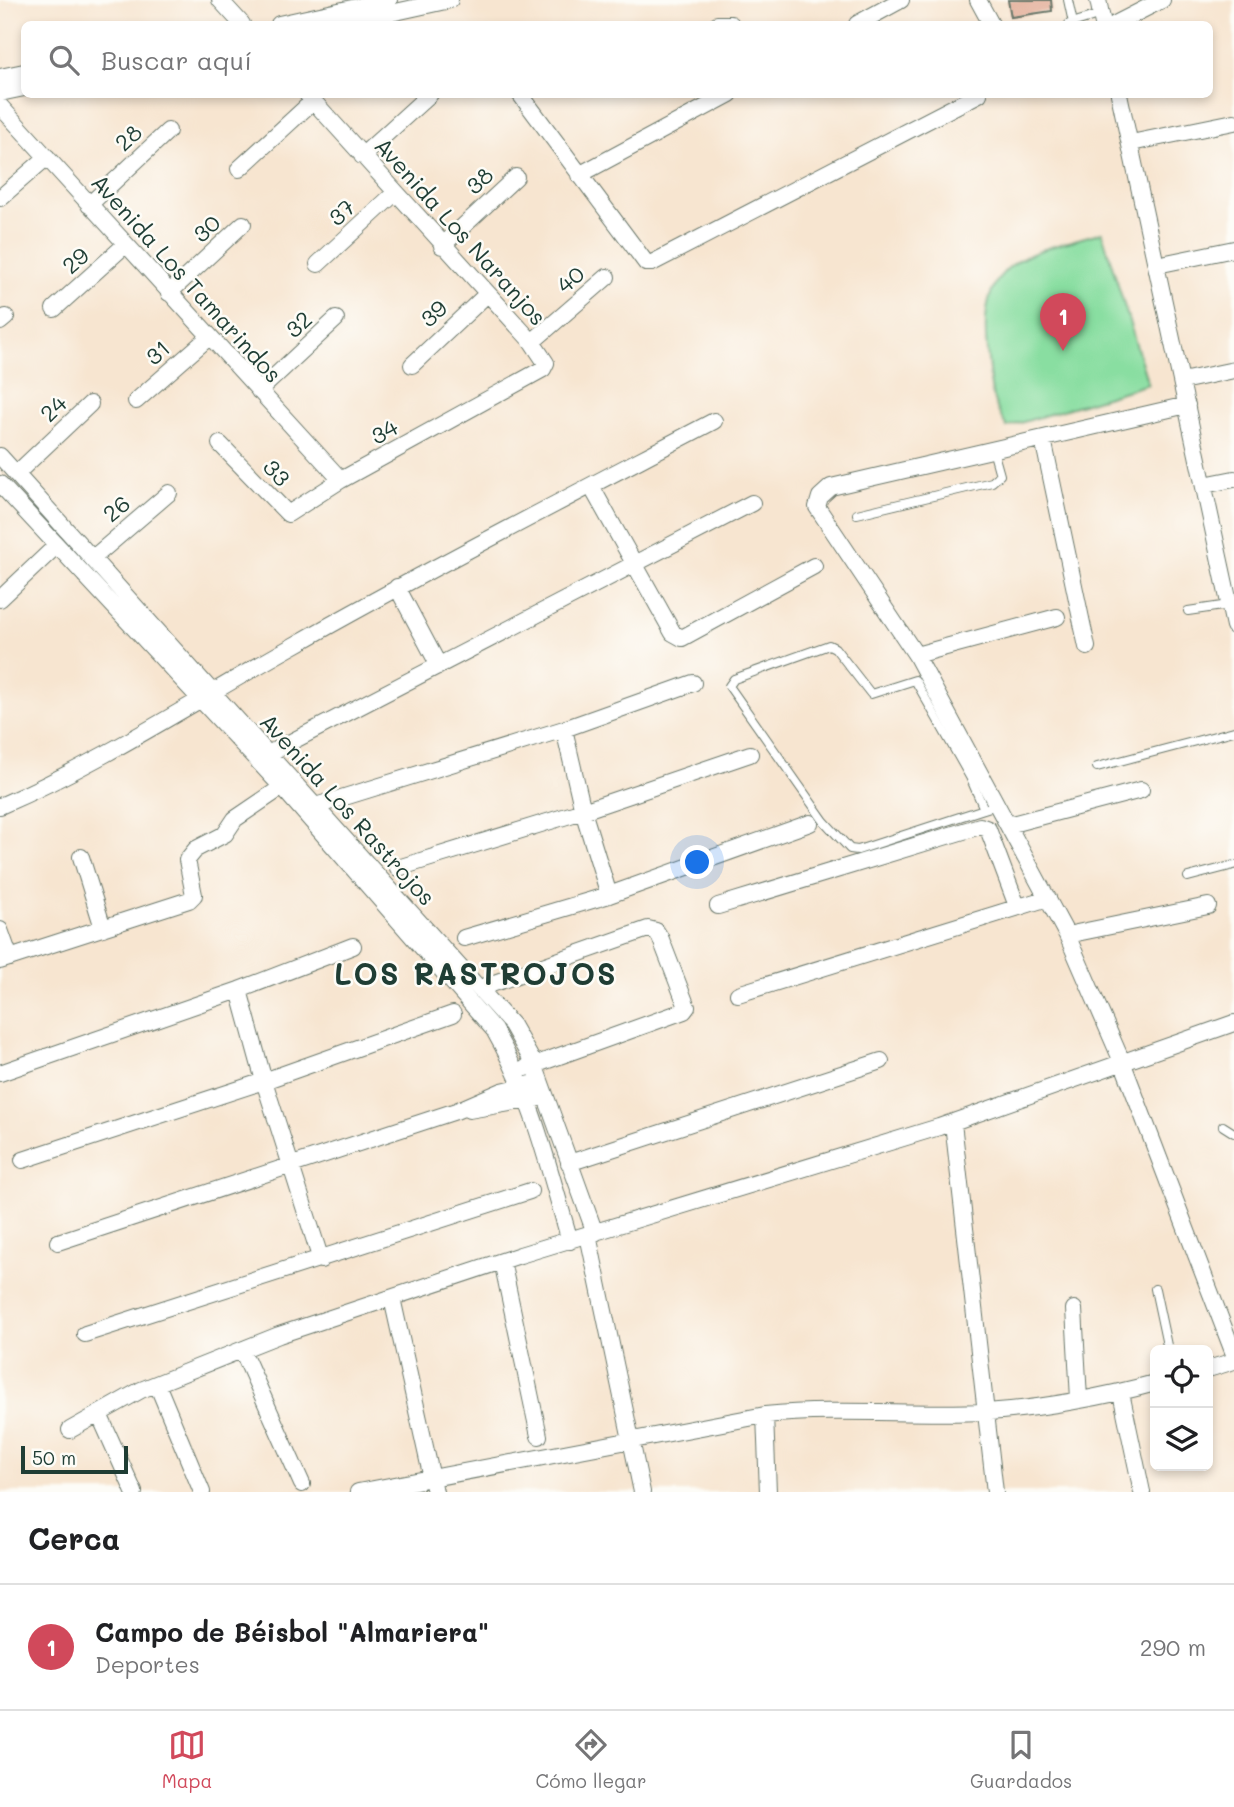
<!DOCTYPE html>
<html lang="es">
<head>
<meta charset="utf-8">
<style>
  :root { --surface:#fff; --page:#f2f2f2; --text:#202124; --muted:#757577; --line:#e0e0e0; --accent:#d1495b }
  body { margin:0; font-family:Mali,sans-serif; background:var(--page); color:var(--text) }
  .controls { position:absolute; right:21px; bottom:21px; display:grid; overflow:hidden; border-radius:10px; box-shadow:0 4px 10px #0003 }
  .controls button { width:63px; height:63px; display:grid; place-items:center; padding:0; border:0; border-bottom:2px solid var(--line); background:var(--surface); color:var(--text); font:35px sans-serif }
  .scale { position:absolute; left:21px; bottom:18px; width:107px; box-sizing:border-box; padding-left:7px; border:4px solid #1f3d34; border-top:0; font-size:19px; line-height:24px; white-space:nowrap; color:#1f3d34; -webkit-text-stroke:5px #fdfcf7; paint-order:stroke }
  .you { position:absolute; left:698px; top:863px; width:24px; height:24px; margin:-18px; border:5px solid #fff; border-radius:50%; background:#1a73e8; box-shadow:0 0 0 10px #1a73e833 }
  .badge { display:grid; place-items:center; width:46px; height:46px; border-radius:50%; background:var(--accent); color:#fff; font-size:23px; font-weight:700 }
  .pin { position:absolute; translate:-50% -58px; filter:drop-shadow(0 2px 4px #0008) }
  .pin::after { content:''; position:absolute; top:37px; width:24px; height:21px; background:inherit; clip-path:polygon(0 0,100% 0,50% 100%) }
  .list { margin:0; padding:0; list-style:none }
  h2 { display:flex; justify-content:space-between; align-items:center; height:91px; margin:0; padding:0 28px; font-size:30px }
  h2 small { font-size:23px; font-weight:400; color:var(--muted) }
  .list li { display:grid; grid-template-columns:46px 1fr auto; gap:21px; align-items:center; box-sizing:border-box; height:126px; padding:0 28px; border-top:2px solid var(--line) }
  .list b { display:block; font-size:26px; white-space:nowrap }
  .list p { margin:0; font-size:23px; white-space:nowrap; color:var(--muted) }
  .list em { font-size:23px; font-style:normal; color:var(--muted) }
  .icon { flex:none; width:38px; height:38px; fill:none; stroke:currentColor; stroke-width:2; stroke-linecap:round; stroke-linejoin:round }
  .map { position:relative; flex:none; width:1234px; height:1492px; overflow:hidden }
  .search { position:absolute; background:var(--surface); box-shadow:0 4px 10px #0003; left:21px; right:21px; top:21px; height:77px; display:flex; align-items:center; gap:18px; box-sizing:border-box; padding:0 24px; border-radius:10px; color:var(--muted); font-size:26px }
  .sheet { height:217px; background:var(--surface) }
  nav { display:flex; justify-content:space-around; align-items:center; box-sizing:border-box; height:98px; border-top:2px solid var(--line); background:var(--surface); font-size:19px; color:var(--muted) }
  nav a { display:grid; justify-items:center; gap:4px }
  nav .on { color:var(--accent) }
  .map>svg:first-child { display:block }
</style>
</head>
<body>
<div class="map">
<svg width="1234" height="1492" viewBox="0 0 1234 1492">
  <rect width="100%" height="100%" fill="#fdfcf7"/>
  <filter id="ink" filterUnits="userSpaceOnUse"><feTurbulence type="fractalNoise" baseFrequency=".0143" numOctaves="2"/><feDisplacementMap in="SourceGraphic" scale="14" xChannelSelector="R" yChannelSelector="G"/><feConvolveMatrix kernelMatrix="1 2 1 2 8 2 1 2 1" color-interpolation-filters="sRGB"/></filter>
  <filter id="wash" filterUnits="userSpaceOnUse"><feTurbulence type="fractalNoise" baseFrequency=".00686" numOctaves="4" result="noise"/><feDisplacementMap in="SourceGraphic" scale="28" xChannelSelector="R" yChannelSelector="G"/><feGaussianBlur stdDeviation="1.57" result="paint"/><feColorMatrix in="noise" values="0 0 0 0 0 0 0 0 0 0 0 0 0 0 0 0 0 1.4 0 .05"/><feComposite in="paint" operator="in"/></filter>
  <g filter="url(#wash)">
    <rect width="100%" height="100%" fill="#f7e5d0"/>
    <path fill="#89dea1" stroke="#548e6a" stroke-width="2" d="M1102,232L1148,384L1007,427C989,399 991,385 987,351C977,256 1027,255 1102,232Z"/>
    <g id="blocks">
      <path fill="#dfa189" d="M1008,0H1051L1052,11L1011,17Z"/>
    </g>
  </g>
  <g filter="url(#ink)">
    <use href="#blocks" fill-opacity="0" stroke="#6b786b" stroke-width="2"/>
    <g fill="none" stroke-linecap="round" stroke-linejoin="round">
      <defs>
        <path id="lane" d="M1068,0L1073,23
          M1069,24L1101,14
          M857,514L992,482L1000,475L993,450
          M1188,611L1229,605
          M1097,767L1234,731
          M984,809L970,777L915,680L871,694L835,648L829,645L734,679L729,686L824,821L850,849L858,850L984,809L997,805
          M1188,877L1234,865
          M1223,1126L1234,1133
          M1155,1289L1168,1350"/>
        <path id="street" d="M220,0L242,24
          M978,0L991,24
          M1098,0L1103,24
          M279,24L389,0
          M341,24L450,0
          M717,24H731
          M857,24L901,0
          M1115,24L1162,0
          M0,77L24,72
          M0,93L24,88
          M520,94L646,263H652L979,94
          M1119,94L1234,626
          M0,106L341,480
          M1131,143L1234,122
          M362,156L430,94
          M239,169L313,101
          M579,175L730,94
          M0,198L47,157
          M89,205L168,131
          M442,246L516,177
          M318,264L395,193
          M1157,265L1234,249
          M169,293L243,224
          M54,309L125,245
          M0,322L6,317
          M532,342L607,277
          M412,365L486,295
          M1182,381L1234,370
          M259,391L336,319
          M136,401L209,337
          M1187,405L831,487L820,497L817,507L916,655L1067,935L1123,1064L1234,1354
          M1043,439L1087,647
          M220,444L288,514L341,480L543,369L546,363L532,342L307,94
          M0,456L512,1025L534,1064L595,1233
          M16,474L90,404
          M0,484L282,787L494,1030C533,1098 548,1166 570,1241
          M1204,485L1234,479
          M591,486L673,633L682,638L814,566
          M93,558L169,493
          M397,587L439,666
          M0,599L56,546
          M916,655L1057,617
          M564,729L583,811L609,895
          M262,757L752,503
          M0,806C102,762 196,700 293,646C431,568 573,495 714,421
          M309,808L564,729L693,683
          M1008,825L1141,790
          M81,857L103,928
          M398,868L583,811L750,754
          M718,906L980,826L988,829L1017,906
          M0,930L10,958
          M1067,935L1208,906
          M464,938L609,895L810,823
          M0,961L189,900L194,895L187,860L196,849L225,834L235,819L291,781
          M480,988L648,929L656,931L660,937L687,1007L684,1011L526,1068
          M239,990L264,1081L321,1260
          M738,994L1048,898
          M0,1073L239,990L353,946
          M469,1110L539,1098
          M953,1123L995,1492
          M23,1160L264,1081L453,1014
          M569,1163L881,1061
          M588,1235L642,1492
          M58,1242L456,1111L502,1091L531,1084
          M502,1261L539,1436
          M392,1298L435,1492
          M1074,1309L1079,1399
          M85,1334L530,1191
          M242,1350L302,1484
          M1208,1369L1234,1361
          M157,1384L202,1492
          M1121,1393L1142,1492
          M99,1414L134,1492
          M765,1415L768,1492
          M70,1430L141,1390L279,1335L520,1255L939,1127L1234,1023
          M358,1492L765,1415C838,1408 912,1415 986,1412C1038,1409 1105,1397 1155,1383"/>
      </defs>
      <use href="#lane" stroke="#6b786b" stroke-width="10"/>
      <use href="#street" stroke="#6b786b" stroke-width="18"/>
      <use href="#lane" stroke="#fff" stroke-width="8"/>
      <use href="#street" stroke="#fff" stroke-width="16"/>
    </g>
  </g>
  <g text-anchor="middle" dominant-baseline="central" stroke-width="5" stroke-linejoin="round" paint-order="stroke">
    <g font-size="23" fill="#1f3d34" stroke="#fdfcf7">
      <text transform="translate(128 137) rotate(-43)">28</text>
      <text transform="translate(479 180) rotate(-43)">38</text>
      <text transform="translate(341 212) rotate(-43)">37</text>
      <text transform="translate(206 228) rotate(-43)">30</text>
      <text transform="translate(461 231) rotate(48)">Avenida Los Naranjos</text>
      <text transform="translate(75 260) rotate(-42)">29</text>
      <text transform="translate(187 278) rotate(48)">Avenida Los Tamarindos</text>
      <text transform="translate(570 279) rotate(-41)">40</text>
      <text transform="translate(433 313) rotate(-44)">39</text>
      <text transform="translate(298 324) rotate(-43)">32</text>
      <text transform="translate(157 352) rotate(-42)">31</text>
      <text transform="translate(53 408) rotate(-44)">24</text>
      <text transform="translate(384 431) rotate(-29)">34</text>
      <text transform="translate(277 472) rotate(47)">33</text>
      <text transform="translate(116 508) rotate(-40)">26</text>
      <text transform="translate(348 809) rotate(48)">Avenida Los Rastrojos</text>
    </g>
    <g font-size="30" font-weight="bold" letter-spacing="2" fill="#1f3d34" stroke="#fdfcf7">
      <text x="476" y="973">LOS RASTROJOS</text>
    </g>
  </g>
</svg>
<div class="controls">
<button><svg class="icon" aria-label="locate" viewBox="0 0 24 24"><circle cx="12" cy="12" r="6"/><path d="M12 2v4M12 18v4M2 12h4M18 12h4"/></svg></button>
<button><svg class="icon" aria-label="layers" viewBox="0 0 24 24"><path d="M12 4l9 5-9 5-9-5zM3 14l9 5 9-5"/></svg></button>
</div>
<div class="scale">50 m</div>
<div class="you"></div>
<div class="pin badge" style="left:1063px;top:351px">1</div>
<div class="search"><svg class="icon" aria-label="search" viewBox="0 0 24 24"><circle cx="10" cy="10" r="6"/><path d="M15 15l6 6"/></svg>Buscar aquí</div>
</div>
<section class="sheet">
<h2>Cerca<small></small></h2>
<ul class="list">
<li><span class="badge">1</span><div><b>Campo de Béisbol &quot;Almariera&quot;</b><p>Deportes</p></div><em>290 m</em></li>
</ul>
</section>
<nav>
<a class="on"><svg class="icon" aria-label="map" viewBox="0 0 24 24"><path d="M3 6l6-2 6 2 6-2v14l-6 2-6-2-6 2zM9 4v14M15 6v14"/></svg>Mapa</a>
<a><svg class="icon" aria-label="directions" viewBox="0 0 24 24"><path d="M12 3l9 9-9 9-9-9zM9 14v-3h6M13 9l2 2-2 2"/></svg>Cómo llegar</a>
<a><svg class="icon" aria-label="saved" viewBox="0 0 24 24"><path d="M7 4h10v16l-5-4-5 4z"/></svg>Guardados</a>
</nav>
</body>
</html>
